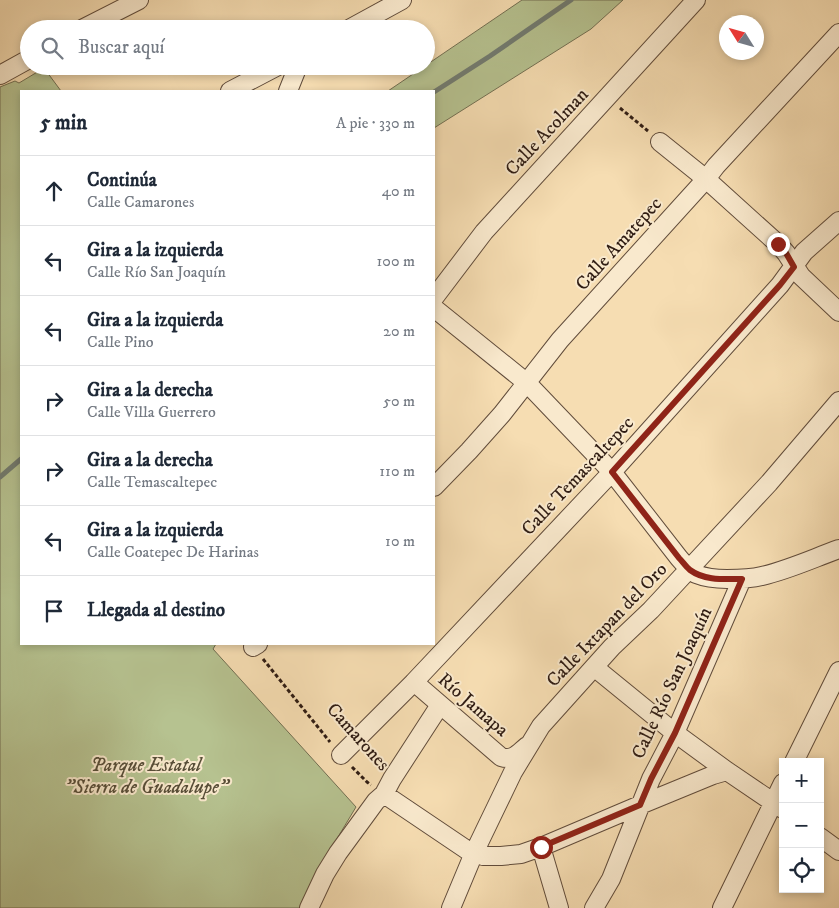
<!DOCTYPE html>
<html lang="es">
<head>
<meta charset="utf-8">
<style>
  :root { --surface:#fff; --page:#f2f2f3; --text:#1f2937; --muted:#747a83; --line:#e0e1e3 }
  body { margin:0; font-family:"IM FELL DW Pica",serif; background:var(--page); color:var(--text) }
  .controls { position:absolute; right:15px; bottom:15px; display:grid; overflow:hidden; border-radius:0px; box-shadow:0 2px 8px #0003 }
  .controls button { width:45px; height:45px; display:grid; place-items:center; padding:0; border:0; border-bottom:1px solid var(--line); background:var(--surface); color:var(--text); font:25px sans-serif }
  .compass { position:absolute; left:719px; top:15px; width:45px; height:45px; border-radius:50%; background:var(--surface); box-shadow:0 2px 8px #0003; rotate:307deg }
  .stop { position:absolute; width:15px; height:15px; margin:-11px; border:4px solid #8f2418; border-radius:50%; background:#fff }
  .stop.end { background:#8f2418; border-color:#fff; box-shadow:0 1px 5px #0008 }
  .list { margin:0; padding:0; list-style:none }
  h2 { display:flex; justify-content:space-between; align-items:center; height:65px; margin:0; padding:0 20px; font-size:21px }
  h2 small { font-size:16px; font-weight:400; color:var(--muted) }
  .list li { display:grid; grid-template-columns:32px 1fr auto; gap:15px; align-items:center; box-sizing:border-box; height:70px; padding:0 20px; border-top:1px solid var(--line) }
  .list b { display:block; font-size:19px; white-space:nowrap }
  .list p { margin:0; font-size:16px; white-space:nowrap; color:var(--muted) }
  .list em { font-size:16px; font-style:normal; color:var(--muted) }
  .icon { flex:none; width:28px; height:28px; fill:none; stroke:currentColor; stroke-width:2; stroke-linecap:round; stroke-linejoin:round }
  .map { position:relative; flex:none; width:839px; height:908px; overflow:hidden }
  .search { position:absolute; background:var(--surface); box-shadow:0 2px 8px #0003; left:20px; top:20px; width:415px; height:55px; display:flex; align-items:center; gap:12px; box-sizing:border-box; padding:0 18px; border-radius:28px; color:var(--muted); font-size:19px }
  .panel { position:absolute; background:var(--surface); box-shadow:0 2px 8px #0003; left:20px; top:90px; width:415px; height:555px; border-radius:0px }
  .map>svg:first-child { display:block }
</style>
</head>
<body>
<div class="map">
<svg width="839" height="908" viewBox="0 0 839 908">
  <rect width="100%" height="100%" fill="#f6ddb2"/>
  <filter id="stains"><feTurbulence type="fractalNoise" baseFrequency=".004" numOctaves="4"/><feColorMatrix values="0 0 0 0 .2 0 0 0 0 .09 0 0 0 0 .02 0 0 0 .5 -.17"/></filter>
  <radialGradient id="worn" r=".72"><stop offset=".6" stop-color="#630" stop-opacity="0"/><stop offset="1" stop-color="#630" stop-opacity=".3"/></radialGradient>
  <path fill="#b6c290" stroke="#726f52" d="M522,0H623L591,29L434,128V91H388Z
    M44,68L61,91H21V644H216L213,649L356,807L329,852L303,908H0V87L15,81L19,83Z"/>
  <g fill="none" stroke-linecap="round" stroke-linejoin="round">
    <path stroke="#717b71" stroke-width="5" d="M434,92L490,56L571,0
      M0,477L21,459"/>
    <defs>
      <path id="street" d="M82,29L139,0
        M349,29L402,0
        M0,75L29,59
        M230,91L278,66
        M288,91L298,66
        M660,142L706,179L778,244L786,253L801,276L839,312
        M434,298L484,232L696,0
        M434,308L527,383L612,472L679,558C684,564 689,570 696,574C706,578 717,579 727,579C738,579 750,579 762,576C788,570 814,558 839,549
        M434,487L469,451L502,414L560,340L706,179L716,166L839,33
        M253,647L258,644
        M594,667L675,733L727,771L783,809
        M414,682L501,757C513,761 518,753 527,746
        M341,755L414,682L612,472L780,285L804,252L839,221
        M794,762L839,671
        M384,794L467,850L483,856H501L521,854L541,847L640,805L713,775L727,771
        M820,837L839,851
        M541,847L559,908
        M309,908L325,874L338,853L376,801L384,794L392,779L440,705
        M451,908L474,853L513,772L541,726L612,647L651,610L769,483L839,401
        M594,908L611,879L651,779L675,733L742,579
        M722,908L783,783"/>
    </defs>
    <use href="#street" stroke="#614c3b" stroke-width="20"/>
    <path stroke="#2f1c13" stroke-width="3" stroke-dasharray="4 2.5" stroke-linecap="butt" d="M620,108L648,131
      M263,659L330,742
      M352,767L367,782L371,785"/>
    <use href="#street" stroke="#f9e9cd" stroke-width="18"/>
  </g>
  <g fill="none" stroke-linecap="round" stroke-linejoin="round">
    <path stroke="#8f2418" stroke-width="6" d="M541,847L640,805L651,779L675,733L742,579C725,579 705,581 690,570C686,567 683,562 679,558L612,472L780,285L794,267L786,253L778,244"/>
  </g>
  <g text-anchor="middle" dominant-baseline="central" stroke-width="4" stroke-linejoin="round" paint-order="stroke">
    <g font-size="19" fill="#2f1c13" stroke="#f9e9cd">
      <text transform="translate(547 132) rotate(-47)">Calle Acolman</text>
      <text transform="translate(619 244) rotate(-48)">Calle Amatepec</text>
      <text transform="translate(578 476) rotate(-47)">Calle Temascaltepec</text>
      <text transform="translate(607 625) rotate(-46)">Calle Ixtapan del Oro</text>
      <text transform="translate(672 683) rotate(-65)">Calle Río San Joaquín</text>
      <text transform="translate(473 705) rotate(41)">Río Jamapa</text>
      <text transform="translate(358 737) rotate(48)">Camarones</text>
    </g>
    <g font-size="19" font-style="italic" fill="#584e38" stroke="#f9e9cd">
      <text x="146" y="765">Parque Estatal<tspan x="146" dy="22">"Sierra de Guadalupe"</tspan></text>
    </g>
  </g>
  <rect width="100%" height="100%" filter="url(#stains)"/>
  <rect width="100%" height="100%" fill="url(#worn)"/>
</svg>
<div class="controls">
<button>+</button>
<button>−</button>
<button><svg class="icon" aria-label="locate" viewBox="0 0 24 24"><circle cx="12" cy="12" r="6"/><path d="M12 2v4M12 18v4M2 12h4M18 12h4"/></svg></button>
</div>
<svg class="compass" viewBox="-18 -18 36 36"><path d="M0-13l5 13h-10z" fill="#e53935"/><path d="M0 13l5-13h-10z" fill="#747a83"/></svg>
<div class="stop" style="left:541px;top:847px"></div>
<div class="stop end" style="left:778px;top:244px"></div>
<div class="search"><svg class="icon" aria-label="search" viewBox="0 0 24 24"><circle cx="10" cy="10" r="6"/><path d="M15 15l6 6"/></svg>Buscar aquí</div>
<section class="panel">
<h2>5 min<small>A pie · 330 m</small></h2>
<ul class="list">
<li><svg class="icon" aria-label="ahead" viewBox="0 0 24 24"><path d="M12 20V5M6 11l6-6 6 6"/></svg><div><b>Continúa</b><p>Calle Camarones</p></div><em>40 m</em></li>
<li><svg class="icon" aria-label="left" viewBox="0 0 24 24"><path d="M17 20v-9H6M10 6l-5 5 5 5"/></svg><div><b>Gira a la izquierda</b><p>Calle Río San Joaquín</p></div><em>100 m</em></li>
<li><svg class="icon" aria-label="left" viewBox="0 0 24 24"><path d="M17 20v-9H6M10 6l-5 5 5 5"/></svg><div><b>Gira a la izquierda</b><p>Calle Pino</p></div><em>20 m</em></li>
<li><svg class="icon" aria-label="right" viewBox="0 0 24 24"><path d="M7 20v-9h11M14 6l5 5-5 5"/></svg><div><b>Gira a la derecha</b><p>Calle Villa Guerrero</p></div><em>50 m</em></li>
<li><svg class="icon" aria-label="right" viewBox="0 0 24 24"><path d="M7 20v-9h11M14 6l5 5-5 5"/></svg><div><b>Gira a la derecha</b><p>Calle Temascaltepec</p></div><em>110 m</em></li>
<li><svg class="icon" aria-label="left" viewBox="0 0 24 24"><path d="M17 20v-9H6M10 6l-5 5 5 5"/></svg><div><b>Gira a la izquierda</b><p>Calle Coatepec De Harinas</p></div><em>10 m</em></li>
<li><svg class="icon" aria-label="arrive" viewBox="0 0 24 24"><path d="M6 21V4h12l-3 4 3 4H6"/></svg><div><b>Llegada al destino</b></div></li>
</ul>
</section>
</div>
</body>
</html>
